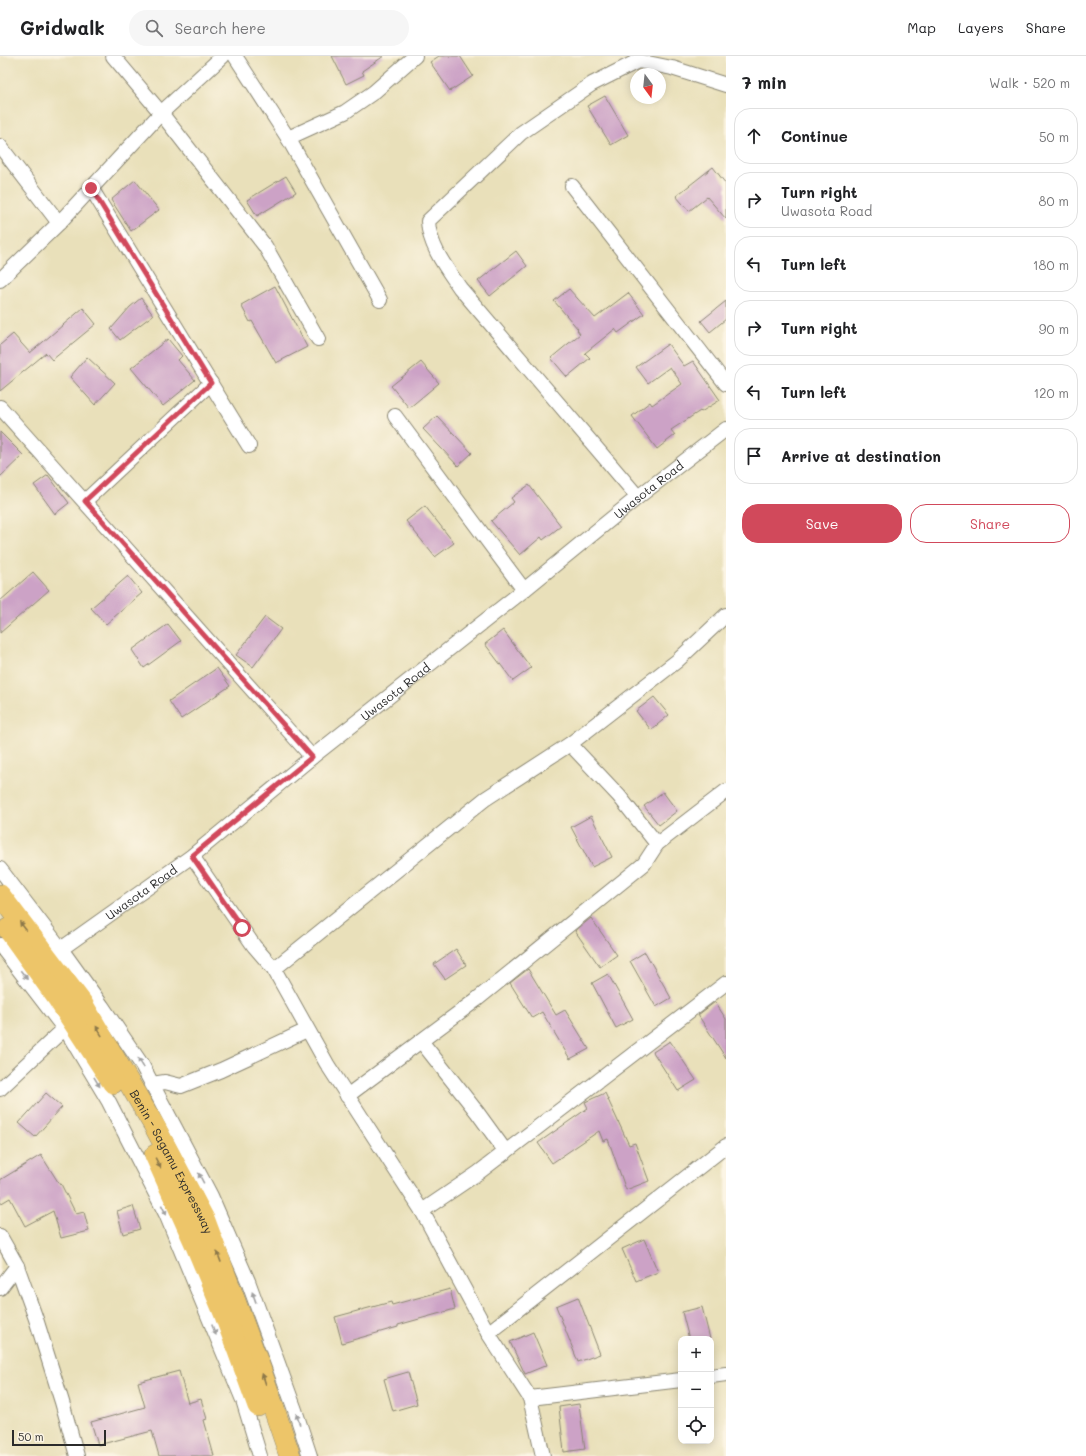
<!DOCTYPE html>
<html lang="en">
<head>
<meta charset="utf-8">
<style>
  :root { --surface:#fff; --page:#f6f6f6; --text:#202124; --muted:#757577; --line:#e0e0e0; --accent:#d1495b }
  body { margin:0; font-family:Mali,sans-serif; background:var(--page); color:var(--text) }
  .controls { position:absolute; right:12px; bottom:12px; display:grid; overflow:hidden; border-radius:8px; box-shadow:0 2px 10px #0003 }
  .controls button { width:36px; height:36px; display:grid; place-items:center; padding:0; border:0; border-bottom:1px solid var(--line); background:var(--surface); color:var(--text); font:20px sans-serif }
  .compass { position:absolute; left:630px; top:12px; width:36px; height:36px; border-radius:50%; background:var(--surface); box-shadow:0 2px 10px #0003; rotate:165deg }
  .scale { position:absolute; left:12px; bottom:10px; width:94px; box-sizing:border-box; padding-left:4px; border:2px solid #2b2b2b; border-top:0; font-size:11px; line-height:14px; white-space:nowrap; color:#2b2b2b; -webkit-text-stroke:3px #fcf5e5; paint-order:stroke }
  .stop { position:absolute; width:12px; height:12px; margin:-9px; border:3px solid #d1495b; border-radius:50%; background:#fff }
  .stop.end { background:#d1495b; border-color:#fff; box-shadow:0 1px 4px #0008 }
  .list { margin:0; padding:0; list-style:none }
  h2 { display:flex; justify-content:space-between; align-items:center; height:52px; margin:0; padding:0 16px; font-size:17px }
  h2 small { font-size:13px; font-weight:400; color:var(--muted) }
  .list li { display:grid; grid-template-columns:26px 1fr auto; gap:12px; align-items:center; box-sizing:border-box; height:56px; margin:0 8px 8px; padding:0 8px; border:1px solid var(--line); border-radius:16px }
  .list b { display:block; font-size:15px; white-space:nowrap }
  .list p { margin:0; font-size:13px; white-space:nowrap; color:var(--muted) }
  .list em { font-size:13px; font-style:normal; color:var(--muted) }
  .actions { display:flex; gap:8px; padding:12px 16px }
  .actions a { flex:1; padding:9px 0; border:1px solid var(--accent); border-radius:16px; text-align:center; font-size:14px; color:var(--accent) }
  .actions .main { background:var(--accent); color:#fff }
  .icon { flex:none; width:22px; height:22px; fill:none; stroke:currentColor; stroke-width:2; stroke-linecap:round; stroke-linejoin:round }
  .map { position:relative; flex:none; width:726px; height:1400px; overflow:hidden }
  header { display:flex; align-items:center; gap:24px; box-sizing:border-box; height:56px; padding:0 20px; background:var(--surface); border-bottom:1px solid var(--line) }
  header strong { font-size:19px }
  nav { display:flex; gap:22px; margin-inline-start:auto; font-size:14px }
  .search { width:280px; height:36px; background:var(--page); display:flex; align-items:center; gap:10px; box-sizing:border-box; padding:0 14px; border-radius:22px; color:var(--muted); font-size:15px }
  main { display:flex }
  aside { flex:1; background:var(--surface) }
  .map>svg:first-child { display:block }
</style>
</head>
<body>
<header>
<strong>Gridwalk</strong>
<div class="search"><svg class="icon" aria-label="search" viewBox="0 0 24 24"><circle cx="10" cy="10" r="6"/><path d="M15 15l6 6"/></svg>Search here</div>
<nav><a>Map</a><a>Layers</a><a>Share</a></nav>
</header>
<main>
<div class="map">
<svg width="726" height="1400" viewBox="0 0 726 1400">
  <rect width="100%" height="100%" fill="#fcf5e5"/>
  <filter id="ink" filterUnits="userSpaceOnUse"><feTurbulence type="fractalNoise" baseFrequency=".025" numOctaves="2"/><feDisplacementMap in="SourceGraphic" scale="8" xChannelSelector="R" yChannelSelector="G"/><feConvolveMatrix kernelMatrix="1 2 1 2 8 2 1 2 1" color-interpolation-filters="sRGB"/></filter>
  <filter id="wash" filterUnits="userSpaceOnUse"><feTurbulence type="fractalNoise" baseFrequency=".012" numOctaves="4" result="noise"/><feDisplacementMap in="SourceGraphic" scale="16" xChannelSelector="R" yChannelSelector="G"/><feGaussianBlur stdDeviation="0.9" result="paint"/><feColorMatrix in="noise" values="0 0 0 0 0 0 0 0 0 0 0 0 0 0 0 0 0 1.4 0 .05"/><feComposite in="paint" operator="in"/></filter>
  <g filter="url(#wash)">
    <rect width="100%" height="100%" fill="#e9e0ba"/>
    <g id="blocks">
      <path fill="#cca2c6" d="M332,0H384L362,15L364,19L346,28Z
        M439,0H460L473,20L450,35L430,6Z
        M605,40L628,79L611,89L587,50Z
        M713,111L726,128V163L707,141L689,155L676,140Z
        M286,120L296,136L257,160L247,144Z
        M135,124L159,154L131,175L111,144Z
        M516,195L527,210L490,240L478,225Z
        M275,230L307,291L276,307L252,265L250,266L241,249Z
        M569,233L595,262L628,237L644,258L618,277L615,273L585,297L590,302L567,321L551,302L580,278L577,274L578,273L554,245Z
        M141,242L153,259L120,284L111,273L130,251Z
        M726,245V263L710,276L701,265Z
        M83,252L96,268L52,304L46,297L0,335V289L13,278L30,297Z
        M168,283L182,300L178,304L195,324L163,350L131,312Z
        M668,288L684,310L693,305L720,344L701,356L700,355L671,374L675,379L657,393L632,360L650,346L652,349L682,328L670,311L648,327L636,311Z
        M87,301L115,327L95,349L70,321Z
        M421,306L439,327L409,352L391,330Z
        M437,360L472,397L458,410L423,373Z
        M0,376L23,399L0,421Z
        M48,419L69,447L55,458L34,429Z
        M529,429L561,470L543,484L541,481L520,499L491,465L514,446L511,442Z
        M425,450L454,487L435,501L406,465Z
        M33,516L49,534L0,577V545Z
        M128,520L142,537L106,568L91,552Z
        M265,561L281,573L253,611L236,599Z
        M168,568L181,585L144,612L132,594Z
        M503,574L531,612L513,625L485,588Z
        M217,612L230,630L181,663L169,645Z
        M654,641L669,659L651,674L636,655Z
        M663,736L677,755L659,769L644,750Z
        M591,760L612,801L592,811L571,771Z
        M591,862L617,899L600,911L575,875Z
        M456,893L466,909L445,923L434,908Z
        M645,896L671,942L656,951L630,905Z
        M528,913L556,959L565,954L589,993L570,1003L542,956L532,962L510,927Z
        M608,918L633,963L616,972L592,927Z
        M715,946L726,963V1002L698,959Z
        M670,985L696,1024L678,1035L653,996Z
        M46,1037L62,1051L35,1081L19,1067Z
        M605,1037L629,1089L635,1087L649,1125L626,1134L608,1083L603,1085L599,1075L552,1107L538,1087L588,1052L585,1046Z
        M41,1099L60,1129L61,1128L76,1158L84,1156L89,1175L61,1182L53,1155L25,1170L10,1142L0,1148V1124Z
        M133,1150L140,1173L123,1178L117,1155Z
        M644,1183L658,1216L636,1225L622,1193Z
        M450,1233L455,1253L398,1269V1271L342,1287L335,1261L391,1246L392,1249Z
        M578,1241L600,1298L578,1306L556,1250Z
        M702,1251L710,1283H689L682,1256Z
        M533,1276L547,1309L525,1318L510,1286Z
        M179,1315L188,1347L201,1343L207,1363L204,1364L214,1400H159L152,1375L98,1389L91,1366L145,1351L138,1326Z
        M408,1316L417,1348L393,1355L384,1323Z
        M579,1348L585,1393L564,1396L559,1351Z"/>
    </g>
  </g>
  <g filter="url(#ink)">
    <use href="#blocks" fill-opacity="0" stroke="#8a8672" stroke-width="1"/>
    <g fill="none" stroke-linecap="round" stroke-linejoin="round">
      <defs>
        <g id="minor">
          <path d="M113,0L161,57L265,190L318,283"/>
          <path d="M235,0L288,82L380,244"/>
          <path d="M288,82L345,56L374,36L415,0"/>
          <path d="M0,90L59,167"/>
          <path d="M572,130L726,328"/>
          <path d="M91,132L249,390"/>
          <path d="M0,224L59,167L161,57L223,0"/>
          <path d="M0,351L312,701"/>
          <path d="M395,360L524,534"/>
          <path d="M638,441L460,232C447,213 429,190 428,165L521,77L592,28L638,5L672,12L726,29"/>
          <path d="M85,445L211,327"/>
          <path d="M570,688L619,740L657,788"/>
          <path d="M192,800L254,890L274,913L327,1008L422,1155L488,1277L530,1342L543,1400"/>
          <path d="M0,813L61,893L102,950L142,1009L152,1028L211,1140L248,1225L295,1354L310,1400"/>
          <path d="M0,889L69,979L109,1046L166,1158L243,1344L260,1400"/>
          <path id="s1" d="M61,893L192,800L312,701L524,534L638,441L726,373"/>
          <path d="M274,913L485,743L570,688L677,605L726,559"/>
          <path d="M421,985L477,1056L506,1096"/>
          <path d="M152,1028L165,1026L181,1030L221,1014L307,974"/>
          <path d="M0,1033L64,973"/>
          <path d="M347,1040L476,944L644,808L657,788L726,735"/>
          <path d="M422,1155L478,1117L726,927"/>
          <path d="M0,1180L17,1210L36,1263L62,1346L77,1400"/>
          <path d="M0,1232L17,1210"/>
          <path d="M488,1277L726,1090"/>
          <path d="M711,1320L726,1318"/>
          <path d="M530,1342L681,1324"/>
        </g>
        <g id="highway">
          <path id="s2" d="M0,839L82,947L155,1071L205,1165L260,1312L290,1400"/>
          <path d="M8,873L58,943L113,1027"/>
          <path d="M155,1099L196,1190L224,1257L258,1350"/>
        </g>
      </defs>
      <use href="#minor" stroke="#8a8672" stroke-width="16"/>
      <use href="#highway" stroke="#8a8672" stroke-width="22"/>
      <use href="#minor" stroke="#fff" stroke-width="14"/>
      <use href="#highway" stroke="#edc569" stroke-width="21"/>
    </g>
    <defs><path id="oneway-solid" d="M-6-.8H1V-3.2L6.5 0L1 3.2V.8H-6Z"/></defs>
    <g fill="#8c784a">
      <use href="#oneway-solid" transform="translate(23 870) rotate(-127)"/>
      <use href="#oneway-solid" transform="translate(99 975) rotate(-121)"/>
      <use href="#oneway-solid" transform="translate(158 1107) rotate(62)"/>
      <use href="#oneway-solid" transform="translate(219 1201) rotate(-111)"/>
      <use href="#oneway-solid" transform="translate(264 1323) rotate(-109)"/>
    </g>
    <g fill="#a0a0a0">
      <use href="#oneway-solid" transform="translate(24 919) rotate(52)"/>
      <use href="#oneway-solid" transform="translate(141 1007) rotate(-122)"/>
      <use href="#oneway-solid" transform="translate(97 1026) rotate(59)"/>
      <use href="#oneway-solid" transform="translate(201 1122) rotate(-118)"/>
      <use href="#oneway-solid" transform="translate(164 1154) rotate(64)"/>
      <use href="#oneway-solid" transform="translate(254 1241) rotate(-110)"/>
      <use href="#oneway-solid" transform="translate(214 1274) rotate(68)"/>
      <use href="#oneway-solid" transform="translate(298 1363) rotate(-108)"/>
    </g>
  </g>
  <g fill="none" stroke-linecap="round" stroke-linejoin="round" filter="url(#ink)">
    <path stroke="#d1495b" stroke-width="5" d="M91,132L211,327L85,445L312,701L192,800L242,872"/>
  </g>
  <g text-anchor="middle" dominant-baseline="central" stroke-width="4" stroke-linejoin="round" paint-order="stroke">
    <g font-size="12" fill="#2b2b2b" stroke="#fcf5e5">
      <text stroke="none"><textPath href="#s1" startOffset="746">Uwasota Road</textPath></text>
      <text stroke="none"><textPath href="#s1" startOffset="422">Uwasota Road</textPath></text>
      <text stroke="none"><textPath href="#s1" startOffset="98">Uwasota Road</textPath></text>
      <text stroke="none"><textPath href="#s2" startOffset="318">Benin - Sagamu Expressway</textPath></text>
    </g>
  </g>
</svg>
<div class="controls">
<button>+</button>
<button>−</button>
<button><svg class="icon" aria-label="locate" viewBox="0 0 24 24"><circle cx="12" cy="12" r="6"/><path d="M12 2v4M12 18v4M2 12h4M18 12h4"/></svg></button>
</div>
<svg class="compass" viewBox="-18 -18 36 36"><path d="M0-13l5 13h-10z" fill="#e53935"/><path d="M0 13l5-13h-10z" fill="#757577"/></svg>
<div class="scale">50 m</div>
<div class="stop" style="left:242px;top:872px"></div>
<div class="stop end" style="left:91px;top:132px"></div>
</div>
<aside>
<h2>7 min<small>Walk · 520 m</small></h2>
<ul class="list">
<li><svg class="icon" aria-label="ahead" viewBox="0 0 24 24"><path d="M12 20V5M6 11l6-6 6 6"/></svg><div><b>Continue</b></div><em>50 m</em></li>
<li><svg class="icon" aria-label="right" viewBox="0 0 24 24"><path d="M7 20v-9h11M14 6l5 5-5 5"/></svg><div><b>Turn right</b><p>Uwasota Road</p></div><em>80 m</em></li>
<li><svg class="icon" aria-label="left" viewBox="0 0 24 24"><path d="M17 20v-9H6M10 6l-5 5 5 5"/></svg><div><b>Turn left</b></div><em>180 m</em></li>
<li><svg class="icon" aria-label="right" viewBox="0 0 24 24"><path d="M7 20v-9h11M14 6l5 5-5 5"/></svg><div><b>Turn right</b></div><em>90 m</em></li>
<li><svg class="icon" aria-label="left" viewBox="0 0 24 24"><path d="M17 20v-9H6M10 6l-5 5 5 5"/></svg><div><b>Turn left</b></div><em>120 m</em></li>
<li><svg class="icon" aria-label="arrive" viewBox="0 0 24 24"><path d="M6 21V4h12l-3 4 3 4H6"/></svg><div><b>Arrive at destination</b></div></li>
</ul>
<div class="actions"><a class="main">Save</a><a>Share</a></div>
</aside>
</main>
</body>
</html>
